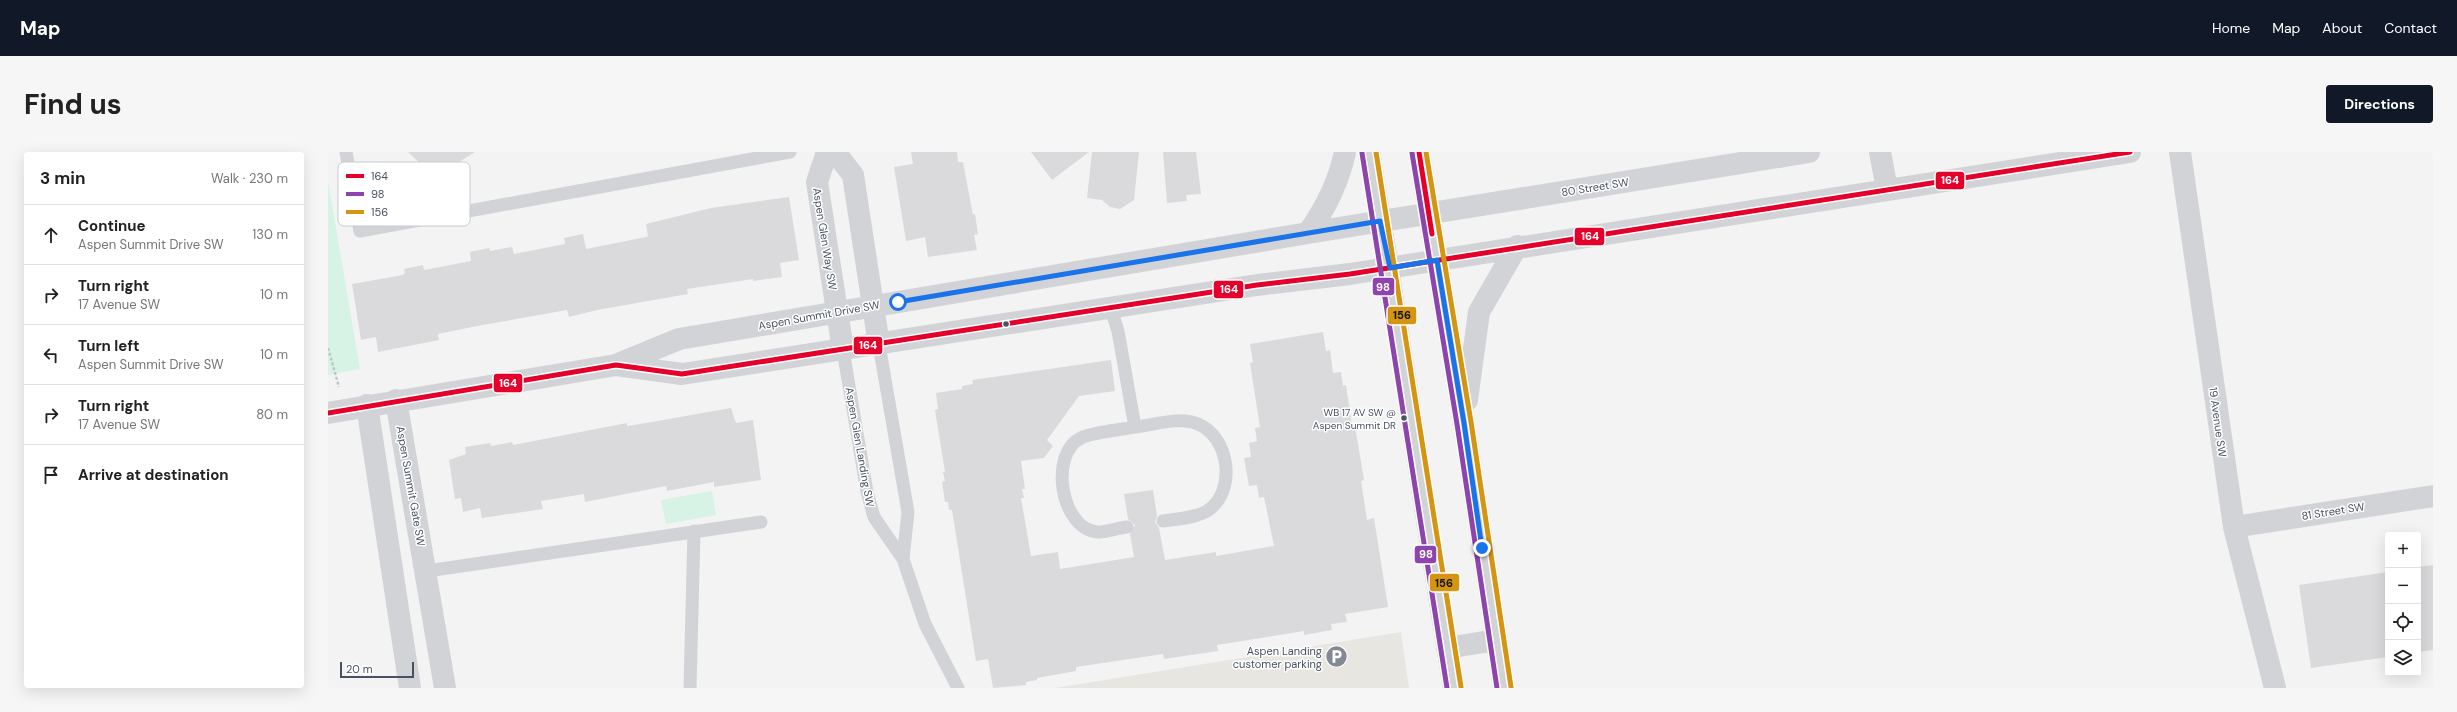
<!DOCTYPE html>
<html lang="en">
<head>
<meta charset="utf-8">
<style>
  :root { --surface:#fff; --page:#f6f6f6; --text:#222; --muted:#767676; --line:#e0e0e0; --accent:#111827 }
  body { margin:0; font-family:"DM Sans",sans-serif; background:var(--page); color:var(--text) }
  .controls { position:absolute; right:12px; bottom:12px; display:grid; overflow:hidden; border-radius:4px; box-shadow:0 4px 16px #0002 }
  .controls button { width:36px; height:36px; display:grid; place-items:center; padding:0; border:0; border-bottom:1px solid var(--line); background:var(--surface); color:var(--text); font:20px sans-serif }
  .scale { position:absolute; left:12px; bottom:10px; width:74px; box-sizing:border-box; padding-left:4px; border:2px solid #485161; border-top:0; font-size:11px; line-height:14px; white-space:nowrap; color:#485161; -webkit-text-stroke:3px #fff; paint-order:stroke }
  .stop { position:absolute; width:12px; height:12px; margin:-9px; border:3px solid #1a73e8; border-radius:50%; background:#fff }
  .stop.end { background:#1a73e8; border-color:#fff; box-shadow:0 1px 4px #0008 }
  .list { margin:0; padding:0; list-style:none }
  h2 { display:flex; justify-content:space-between; align-items:center; height:52px; margin:0; padding:0 16px; font-size:17px }
  h2 small { font-size:13px; font-weight:400; color:var(--muted) }
  .list li { display:grid; grid-template-columns:26px 1fr auto; gap:12px; align-items:center; box-sizing:border-box; height:60px; padding:0 16px; border-top:1px solid var(--line) }
  .list b { display:block; font-size:15px; white-space:nowrap }
  .list p { margin:0; font-size:13px; white-space:nowrap; color:var(--muted) }
  .list em { font-size:13px; font-style:normal; color:var(--muted) }
  .icon { flex:none; width:22px; height:22px; fill:none; stroke:currentColor; stroke-width:2; stroke-linecap:round; stroke-linejoin:round }
  .map { position:relative; flex:none; width:2105px; height:536px; overflow:hidden; border-radius:4px }
  header { display:flex; align-items:center; gap:24px; box-sizing:border-box; height:56px; padding:0 20px; background:var(--accent); color:#fff }
  header strong { font-size:19px }
  nav { display:flex; gap:22px; margin-inline-start:auto; font-size:14px }
  .intro { display:flex; align-items:center; justify-content:space-between; box-sizing:border-box; height:96px; padding:0 24px }
  h1 { margin:0; font-size:28px }
  .button { padding:10px 18px; border-radius:4px; background:var(--accent); color:#fff; font-size:14px; font-weight:700 }
  main { display:flex; gap:24px; padding:0 24px }
  aside { flex:1; background:var(--surface); border-radius:4px; box-shadow:0 4px 16px #0002 }
  .map>svg:first-child { display:block }
</style>
</head>
<body>
<header>
<strong>Map</strong>
<nav><a>Home</a><a>Map</a><a>About</a><a>Contact</a></nav>
</header>
<div class="intro"><h1>Find us</h1><a class="button">Directions</a></div>
<main>
<aside>
<h2>3 min<small>Walk · 230 m</small></h2>
<ul class="list">
<li><svg class="icon" aria-label="ahead" viewBox="0 0 24 24"><path d="M12 20V5M6 11l6-6 6 6"/></svg><div><b>Continue</b><p>Aspen Summit Drive SW</p></div><em>130 m</em></li>
<li><svg class="icon" aria-label="right" viewBox="0 0 24 24"><path d="M7 20v-9h11M14 6l5 5-5 5"/></svg><div><b>Turn right</b><p>17 Avenue SW</p></div><em>10 m</em></li>
<li><svg class="icon" aria-label="left" viewBox="0 0 24 24"><path d="M17 20v-9H6M10 6l-5 5 5 5"/></svg><div><b>Turn left</b><p>Aspen Summit Drive SW</p></div><em>10 m</em></li>
<li><svg class="icon" aria-label="right" viewBox="0 0 24 24"><path d="M7 20v-9h11M14 6l5 5-5 5"/></svg><div><b>Turn right</b><p>17 Avenue SW</p></div><em>80 m</em></li>
<li><svg class="icon" aria-label="arrive" viewBox="0 0 24 24"><path d="M6 21V4h12l-3 4 3 4H6"/></svg><div><b>Arrive at destination</b></div></li>
</ul>
</aside>
<div class="map">
<svg width="2105" height="536" viewBox="0 0 2105 536">
  <rect width="100%" height="100%" fill="#f3f3f3"/>
  <path fill="#e7e6e1" d="M1073,480L1081,536H727Z"/>
  <path fill="#d6f3e6" d="M0,29L32,217L0,223Z
    M384,339L388,363L338,372L333,348Z"/>
  <path fill="#dadadc" d="M80,0H147L112,22L101,20Z
    M583,0H629L630,10H635L645,63L647,62L650,82L646,83L649,98L600,105L597,85L578,89L566,15L585,12Z
    M703,0H761L724,28Z
    M764,0H811L806,48L792,57L782,55L774,48L759,46Z
    M835,0H868L873,42L858,43L859,49L839,51Z
    M461,45L471,108L452,111L454,125L425,129V127L359,137L360,142L269,158L241,165L239,158L149,174L110,182L111,188L50,200L48,185L33,188L24,132L75,123L77,121L76,117L95,113L96,118L143,109L142,100L161,96L162,99L184,95L186,102L237,92L236,86L255,82L258,97L318,85L320,84L318,72L383,56Z
    M995,180L998,199L1002,198L1005,221L1013,220L1015,234L1018,233L1024,274H1027L1036,328L1033,329L1039,368L1046,366L1060,455L1017,462L1019,470L1003,472L1004,478L976,483V479L889,493L890,499L836,507L835,502L748,515V519L709,526V528L698,530V533L665,536L660,507L648,509L624,358H621L620,350H617L614,330L617,329L615,320H617L607,258L610,257L608,241L634,237V234L645,232L644,228L783,208L787,239L751,244L719,288L725,294L716,306L693,309L697,337H694L696,346H693L703,404L730,400L732,417L806,405L802,382L807,373L800,367L796,342L825,338L829,364L827,370L831,376L837,408L888,400V404L946,394L936,345L931,346L929,333L921,334L916,306L923,305L921,291L929,289L927,276L932,275L922,211L925,210L922,192Z
    M403,256L408,271L425,268L433,328L386,335V330L339,339L338,334L257,350L256,342L213,349L215,357L154,366L152,356L135,360L133,346L127,347L121,308L138,302L137,295L162,291L163,294L184,290L185,293L299,271V274L318,271Z
    M2105,413V498L2090,500V415Z
    M2060,420V505L1983,516L1971,433Z"/>
  <g fill="none" stroke-linecap="round" stroke-linejoin="round">
    <path stroke="#bcc8c7" stroke-width="2.5" stroke-dasharray="3 2" stroke-linecap="butt" d="M0,196L11,235"/>
    <path stroke="#d1d3d6" stroke-width="13" d="M18,0L32,79L462,0
      M783,157L790,179L807,275C826,273 852,264 870,272C902,285 909,340 879,359C867,366 849,367 835,369
      M551,193L580,360L575,407
      M515,198L539,340L546,365L575,407L597,472L630,536
      M799,375C790,376 778,380 769,380C732,376 721,301 753,286C764,280 793,278 807,275
      M99,419L433,370
      M362,536L366,379"/>
    <path stroke="#d1d3d6" stroke-width="22" d="M499,0L489,30L515,198
      M507,0L525,23L551,193
      M1852,0L1906,375L1947,536
      M68,248L117,536
      M39,253L82,536
      M1906,375L2105,344
      M1119,496L1168,488"/>
    <path stroke="#d1d3d7" stroke-width="22" d="M1041,0C1071,178 1096,357 1126,536
      M1091,0L1136,271L1176,536
      M1552,0L1559,37
      M980,81C997,57 1011,29 1017,0
      M288,213L354,222L929,133L1022,122L1802,0
      M1139,248L1151,160L1189,94
      M0,261L288,213L351,187L980,81L1481,0"/>
    <defs>
      <path id="bus-1" d="M1091,0L1104,82
        M0,261L288,213L354,222L929,133L1022,122L1802,0"/>
      <path id="bus-2" d="M1034,1L1119,536
        M1084,1L1129,272L1169,536"/>
      <path id="bus-3" d="M1048,0L1133,535
        M1098,0L1143,270L1183,535"/>
    </defs>
    <use href="#bus-1" stroke="#fff" stroke-width="8"/>
    <use href="#bus-2" stroke="#fff" stroke-width="8"/>
    <use href="#bus-3" stroke="#fff" stroke-width="8"/>
    <use href="#bus-1" stroke="#e4002b" stroke-width="5"/>
    <use href="#bus-2" stroke="#8e44ad" stroke-width="5"/>
    <use href="#bus-3" stroke="#d49513" stroke-width="5"/>
  </g>
  <g fill="none" stroke-linecap="round" stroke-linejoin="round">
    <path stroke="#1a73e8" stroke-width="5" d="M570,150L1052,69L1062,116L1109,108L1136,271L1154,396"/>
  </g>
  <defs>
    <symbol id="parking-disc" viewBox="-11 -11 22 22"><circle r="9.5" fill="#848a94" stroke="#fff"/><path d="M-3.5-5.5H1a3.5 3.5 0 0 1 0 7H-1V5.5H-3.5ZM-1-3.4V-.6H.8a1.4 1.4 0 0 0 0-2.8Z" fill="#fff"/></symbol>
  </defs>
  <g fill-rule="evenodd">
    <use href="#parking-disc" x="996" y="492" width="25" height="25"/>
  </g>
  <g fill="#485161" stroke="#fff" stroke-width="1.5">
    <circle cx="678" cy="172" r="3.5"/>
    <circle cx="1076" cy="266" r="3.5"/>
  </g>
  <g text-anchor="middle" dominant-baseline="central" stroke-width="3" stroke-linejoin="round" paint-order="stroke">
    <g font-size="10" fill="#485161" stroke="#fff" text-anchor="end">
      <text x="1068" y="260">WB 17 AV SW @<tspan x="1068" dy="13">Aspen Summit DR</tspan></text>
    </g>
    <g font-size="11" fill="#485161" stroke="#fff">
      <text transform="translate(1267 35) rotate(-9)">80 Street SW</text>
      <text transform="translate(497 87) rotate(81)">Aspen Glen Way SW</text>
      <text transform="translate(491 163) rotate(-10)">Aspen Summit Drive SW</text>
      <text transform="translate(1890 270) rotate(82)">19 Avenue SW</text>
      <text transform="translate(532 295) rotate(80)">Aspen Glen Landing SW</text>
      <text transform="translate(83 334) rotate(80)">Aspen Summit Gate SW</text>
      <text transform="translate(2005 359) rotate(-9)">81 Street SW</text>
    </g>
    <g font-size="11" fill="#485161" stroke="#fff" text-anchor="end">
      <text x="994" y="499">Aspen Landing<tspan x="994" dy="13">customer parking</tspan></text>
    </g>
  </g>
  <rect x="10" y="10" width="132" height="64" rx="6" fill="#fff" stroke="#c8cbd0" stroke-width="1"/>
  <rect x="18" y="22" width="18" height="4" fill="#e4002b"/>
  <rect x="18" y="40" width="18" height="4" fill="#8e44ad"/>
  <rect x="18" y="58" width="18" height="4" fill="#d49513"/>
  <g font-size="11" fill="#485161">
    <text x="43" y="28">164</text>
    <text x="43" y="46">98</text>
    <text x="43" y="64">156</text>
  </g>
  <g stroke="#fff" stroke-width="1.5">
    <rect x="1607" y="19" width="30" height="19" rx="4" fill="#e4002b"/>
    <rect x="1246" y="75" width="31" height="19" rx="4" fill="#e4002b"/>
    <rect x="1044" y="125" width="23" height="19" rx="4" fill="#8e44ad"/>
    <rect x="885" y="128" width="31" height="19" rx="4" fill="#e4002b"/>
    <rect x="1059" y="154" width="30" height="19" rx="4" fill="#d49513"/>
    <rect x="525" y="184" width="30" height="19" rx="4" fill="#e4002b"/>
    <rect x="165" y="221" width="30" height="20" rx="4" fill="#e4002b"/>
    <rect x="1086" y="393" width="23" height="19" rx="4" fill="#8e44ad"/>
    <rect x="1101" y="421" width="31" height="19" rx="4" fill="#d49513"/>
  </g>
  <g font-size="11" text-anchor="middle" font-weight="bold" fill="#fff">
    <text x="1622" y="32">164</text>
    <text x="1262" y="88">164</text>
    <text x="1055" y="139">98</text>
    <text x="901" y="141">164</text>
    <text x="540" y="197">164</text>
    <text x="180" y="235">164</text>
    <text x="1098" y="406">98</text>
  </g>
  <g font-size="11" text-anchor="middle" font-weight="bold" fill="#111">
    <text x="1074" y="167">156</text>
    <text x="1116" y="435">156</text>
  </g>
</svg>
<div class="controls">
<button>+</button>
<button>−</button>
<button><svg class="icon" aria-label="locate" viewBox="0 0 24 24"><circle cx="12" cy="12" r="6"/><path d="M12 2v4M12 18v4M2 12h4M18 12h4"/></svg></button>
<button><svg class="icon" aria-label="layers" viewBox="0 0 24 24"><path d="M12 4l9 5-9 5-9-5zM3 14l9 5 9-5"/></svg></button>
</div>
<div class="scale">20 m</div>
<div class="stop" style="left:570px;top:150px"></div>
<div class="stop end" style="left:1154px;top:396px"></div>
</div>
</main>
</body>
</html>
